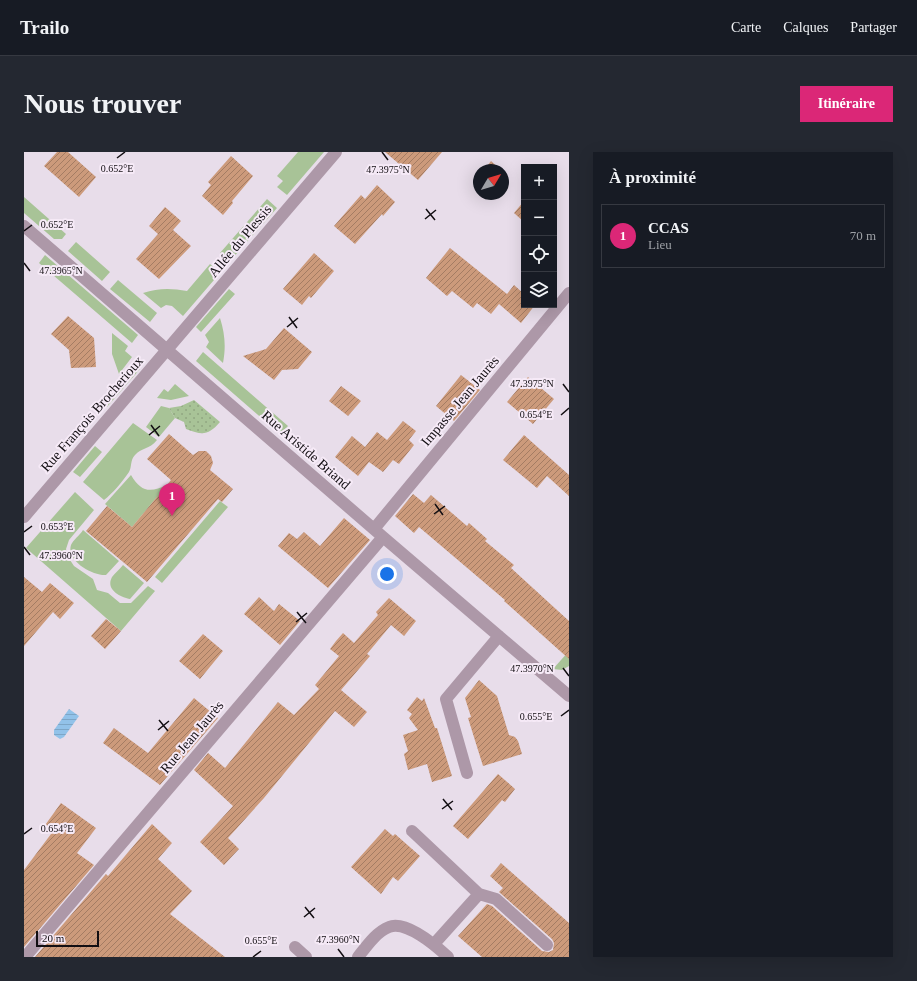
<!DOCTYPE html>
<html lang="fr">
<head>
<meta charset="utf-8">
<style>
  :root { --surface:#171b24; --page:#242831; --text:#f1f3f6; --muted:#9ea1a6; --line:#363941; --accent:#db2777 }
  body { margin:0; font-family:"Times New Roman",serif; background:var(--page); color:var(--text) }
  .controls { position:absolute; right:12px; top:12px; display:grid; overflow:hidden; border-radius:0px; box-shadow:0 4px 16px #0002 }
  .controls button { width:36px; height:36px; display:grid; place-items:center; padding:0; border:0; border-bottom:1px solid var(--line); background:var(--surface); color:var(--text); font:20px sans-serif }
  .compass { position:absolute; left:449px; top:12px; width:36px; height:36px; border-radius:50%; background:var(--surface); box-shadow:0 4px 16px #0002; rotate:52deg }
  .scale { position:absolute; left:12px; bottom:10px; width:63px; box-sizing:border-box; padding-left:4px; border:2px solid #120e12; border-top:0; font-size:11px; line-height:14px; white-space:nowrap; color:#120e12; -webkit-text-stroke:3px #f6eaf7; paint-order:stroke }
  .you { position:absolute; left:363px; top:422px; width:14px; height:14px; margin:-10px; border:3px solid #fff; border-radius:50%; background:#1a73e8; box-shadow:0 0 0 6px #1a73e833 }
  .badge { display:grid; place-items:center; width:26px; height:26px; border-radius:50%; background:var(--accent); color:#fff; font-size:13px; font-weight:700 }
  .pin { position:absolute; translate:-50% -33px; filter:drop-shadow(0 1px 2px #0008) }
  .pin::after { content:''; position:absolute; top:21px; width:14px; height:12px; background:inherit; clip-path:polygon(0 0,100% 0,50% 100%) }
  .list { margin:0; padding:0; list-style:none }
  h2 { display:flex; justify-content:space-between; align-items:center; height:52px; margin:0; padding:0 16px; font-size:17px }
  h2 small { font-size:13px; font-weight:400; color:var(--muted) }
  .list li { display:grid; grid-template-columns:26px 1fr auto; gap:12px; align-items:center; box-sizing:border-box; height:64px; margin:0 8px 8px; padding:0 8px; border:1px solid var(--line); border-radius:0px }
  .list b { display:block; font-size:15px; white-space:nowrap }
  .list p { margin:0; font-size:13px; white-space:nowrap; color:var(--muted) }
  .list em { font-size:13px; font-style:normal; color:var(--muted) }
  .icon { flex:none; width:22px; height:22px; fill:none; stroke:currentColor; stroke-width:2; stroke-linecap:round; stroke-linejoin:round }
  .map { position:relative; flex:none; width:545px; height:805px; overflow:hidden; border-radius:0px }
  header { display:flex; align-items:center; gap:24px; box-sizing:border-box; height:56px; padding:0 20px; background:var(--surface); border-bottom:1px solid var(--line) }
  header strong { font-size:19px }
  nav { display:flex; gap:22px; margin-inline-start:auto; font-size:14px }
  .intro { display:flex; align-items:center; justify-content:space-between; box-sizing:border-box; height:96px; padding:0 24px }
  h1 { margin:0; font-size:28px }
  .button { padding:10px 18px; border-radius:0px; background:var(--accent); color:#fff; font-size:14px; font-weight:700 }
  main { display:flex; gap:24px; padding:0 24px }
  aside { flex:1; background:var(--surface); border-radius:0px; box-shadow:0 4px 16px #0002 }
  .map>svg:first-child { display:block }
</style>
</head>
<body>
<header>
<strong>Trailo</strong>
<nav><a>Carte</a><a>Calques</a><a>Partager</a></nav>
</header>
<div class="intro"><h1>Nous trouver</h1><a class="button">Itinéraire</a></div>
<main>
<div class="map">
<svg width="545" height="805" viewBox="0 0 545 805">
  <defs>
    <pattern id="park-dots" width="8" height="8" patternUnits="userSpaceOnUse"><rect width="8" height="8" fill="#a8c397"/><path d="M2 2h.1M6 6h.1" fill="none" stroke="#90a681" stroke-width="1.8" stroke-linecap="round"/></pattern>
    <pattern id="water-rules" width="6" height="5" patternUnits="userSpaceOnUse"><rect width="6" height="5" fill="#92c2e9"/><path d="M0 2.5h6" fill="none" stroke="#7da6c7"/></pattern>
    <pattern id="building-hatch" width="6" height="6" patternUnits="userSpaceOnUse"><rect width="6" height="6" fill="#cc9a7b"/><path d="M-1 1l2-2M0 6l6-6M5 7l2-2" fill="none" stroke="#a47c63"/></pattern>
  </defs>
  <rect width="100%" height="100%" fill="#e8ddea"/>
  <path fill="#a8c397" d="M274,0H300L263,43L253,35L259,29L253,24Z
    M0,45L42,82L38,87H30L0,61Z
    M243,47L253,56L206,109L196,101Z
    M52,90L86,120L78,129L44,99Z
    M21,103L114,183L108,191L15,111Z
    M186,112L196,121L159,164L148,154L142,153L137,156L119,141C134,136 147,136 163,139Z
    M94,128L133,161L126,170L86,137Z
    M205,137L211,142L177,180L172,175Z
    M196,166C201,182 202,195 199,211L182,195L185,190L181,183Z
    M88,181L104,194L101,199L108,205L95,222L88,202Z
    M179,200L264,274L256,282L172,209Z
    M110,211L116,217L83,255L77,250Z
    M151,232L165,244L147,248L133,246L140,237L144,240Z
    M137,254L145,256L151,266L135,285L122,275Z
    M109,271L133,288C125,298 118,295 111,303C106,308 108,315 105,320C99,329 88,342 80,348L59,330Z
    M71,294L78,300L56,325L49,320Z
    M107,323C117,340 126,341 143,333L108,375L81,352Z
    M51,340L70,358L45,388L42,397L44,405L50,414L69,427L73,438L84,441L96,451H107L124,434L131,439L97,479L2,396Z
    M196,349L204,355L138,431L131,425Z
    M59,378L95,409L82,423C69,424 42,409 47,393C49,388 56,383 59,378Z
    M99,413L120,431L106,447C97,445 81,438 88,425C91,421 96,417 99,413Z
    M545,499V514L538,518L529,517Z"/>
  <path fill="url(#park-dots)" d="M170,248L196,270C184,284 178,283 162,277L160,270L151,266L145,256L157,254Z"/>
  <path fill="url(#water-rules)" d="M45,557L55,564L40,585L36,587L30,583V578Z"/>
  <path fill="url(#building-hatch)" d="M33,0H44L72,25L55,45L20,14Z
    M361,0H418L394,28Z
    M207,4L229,24L208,49L209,51L199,63L178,44L187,33L184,30Z
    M467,9L477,18H460Z
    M353,33L371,50L359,64L358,62L331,92L310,74L337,43L341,47Z
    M500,49V70L490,61Z
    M141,55L157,69L149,78L167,94L135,127L112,107L134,82L125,74Z
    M426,96L483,142L490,133L500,142V153H511L497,171L475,152L467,162L453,151L449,156L428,139L423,144L402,126Z
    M290,101L310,119L287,146L285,144L278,153L259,137Z
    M44,164L70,186L72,215L47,216L45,198L27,182Z
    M260,176L288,200L274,217L258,218L250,228L219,204L242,197Z
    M437,223L456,238L430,269L412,254Z
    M504,225L530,247L509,272L483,250Z
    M317,234L337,249L324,264L305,249Z
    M379,269L392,279L385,288L390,293L375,312L369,308L359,320L345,310L334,324L311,305L328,284L341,295L353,280L363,288Z
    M145,282L169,303L175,299H182L187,304L189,311L186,318L209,337L198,350L194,347L123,430L62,379L83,354L108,375L147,328L123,307Z
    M500,283L545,323V344L523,324L513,336L479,308Z
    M389,342L400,351L407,343L443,374L445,371L463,387L461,389L490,413L487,416L545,469V507L480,449L481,448L395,375L390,381L371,364Z
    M320,366L346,388L304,436L254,394L265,381L273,387L280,380L296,394Z
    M0,425L18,440L26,431L50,451L36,467L29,460L0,494Z
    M235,445L250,459L255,452L276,469L256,493L220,462Z
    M365,446L392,469L380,484L367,473L343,502L346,504L317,538L343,560L330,575L311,559L240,646L204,686L215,697L200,713L176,690L209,654L170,618L184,601L201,616L254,550L270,563L295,537L291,533L315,504L306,497L312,489L319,481L330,491L354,463L352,460Z
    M82,467L97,479L81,497L67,484Z
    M179,482L199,499L176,527L155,509Z
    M455,528L473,544L485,583L491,585L494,589L498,602L459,614L444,566L447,565L441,546Z
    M393,545L398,549L400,546L411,576H413L428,624L408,630L403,612L384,618L380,602L384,599L379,583L394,578L385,566L388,562L383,558Z
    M170,546L194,566L136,633L79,591L90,576L124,601Z
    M474,622L491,637L481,650L478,648L444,687L429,674Z
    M37,651L72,676L53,701L70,713L0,795V718L27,682L19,676Z
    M128,672L148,691L134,707L168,739L146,762L201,805H11L82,722L84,724Z
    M361,677L369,684L371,682L396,704L374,729L369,725L357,742L327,715Z
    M477,711L545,771V805H458L434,784L463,752L468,754L518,799L525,800L529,798L530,791L528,787L475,740L479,736L466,724Z"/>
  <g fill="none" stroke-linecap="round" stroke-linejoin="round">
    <path stroke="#ad98a8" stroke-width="12" d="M0,74L359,385L545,544
      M0,365L312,0
      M350,377L545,141
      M443,621L422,547L475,484
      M388,679L455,742L472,747L523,793
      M410,792L455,742
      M271,795L282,805
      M1,805L359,385
      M334,805C342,795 352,780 365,775C382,768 412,794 424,805"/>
  </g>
  <path fill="none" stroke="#120e12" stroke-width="1.5" d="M358,0L364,8M93,6L101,0M402,57L411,68M401,67L412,58M0,79L8,73M0,111L6,119M265,165L273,176M263,175L274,166M539,232L545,240M537,263L545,256M127,273L135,284M125,283L136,274M411,352L419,363M410,362L421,354M0,380L8,374M0,395L6,403M273,460L282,471M272,470L283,461M539,516L545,524M537,564L545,558M135,568L144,579M134,578L145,569M419,647L428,658M418,657L429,649M0,682L8,676M281,755L290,766M280,765L291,756M314,797L320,805M229,805L237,799"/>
  <g text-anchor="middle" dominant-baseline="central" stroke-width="4" stroke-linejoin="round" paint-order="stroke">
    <g font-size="14" fill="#120e12" stroke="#f6eaf7">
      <text transform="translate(216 89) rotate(-50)">Allée du Plessis</text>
      <text transform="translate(436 249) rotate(-50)">Impasse Jean Jaurès</text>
      <text transform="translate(68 262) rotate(-49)">Rue François Brocherioux</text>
      <text transform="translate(282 298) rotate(41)">Rue Aristide Briand</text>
      <text transform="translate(168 585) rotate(-50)">Rue Jean Jaurès</text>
    </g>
  </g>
  <g font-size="10" text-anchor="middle" fill="#120e12" stroke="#f6eaf7" stroke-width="4" stroke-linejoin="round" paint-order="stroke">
    <text x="93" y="20">0.652°E</text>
    <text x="364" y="21">47.3975°N</text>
    <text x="33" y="76">0.652°E</text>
    <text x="37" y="122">47.3965°N</text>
    <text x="508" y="235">47.3975°N</text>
    <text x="512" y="266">0.654°E</text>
    <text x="33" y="378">0.653°E</text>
    <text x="37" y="407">47.3960°N</text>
    <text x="508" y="520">47.3970°N</text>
    <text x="512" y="568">0.655°E</text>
    <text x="33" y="680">0.654°E</text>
    <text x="314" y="791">47.3960°N</text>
    <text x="237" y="792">0.655°E</text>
  </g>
</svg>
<div class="controls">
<button>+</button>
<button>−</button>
<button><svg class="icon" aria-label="locate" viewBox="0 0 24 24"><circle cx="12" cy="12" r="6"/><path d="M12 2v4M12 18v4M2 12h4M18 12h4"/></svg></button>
<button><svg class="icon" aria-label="layers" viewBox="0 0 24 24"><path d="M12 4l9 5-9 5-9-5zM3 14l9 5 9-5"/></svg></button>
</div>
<svg class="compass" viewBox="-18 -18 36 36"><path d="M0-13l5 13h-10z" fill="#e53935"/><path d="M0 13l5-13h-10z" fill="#9ea1a6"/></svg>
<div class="scale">20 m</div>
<div class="you"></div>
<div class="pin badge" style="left:148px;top:364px">1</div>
</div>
<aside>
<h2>À proximité<small></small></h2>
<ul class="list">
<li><span class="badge">1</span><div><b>CCAS</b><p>Lieu</p></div><em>70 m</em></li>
</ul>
</aside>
</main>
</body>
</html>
